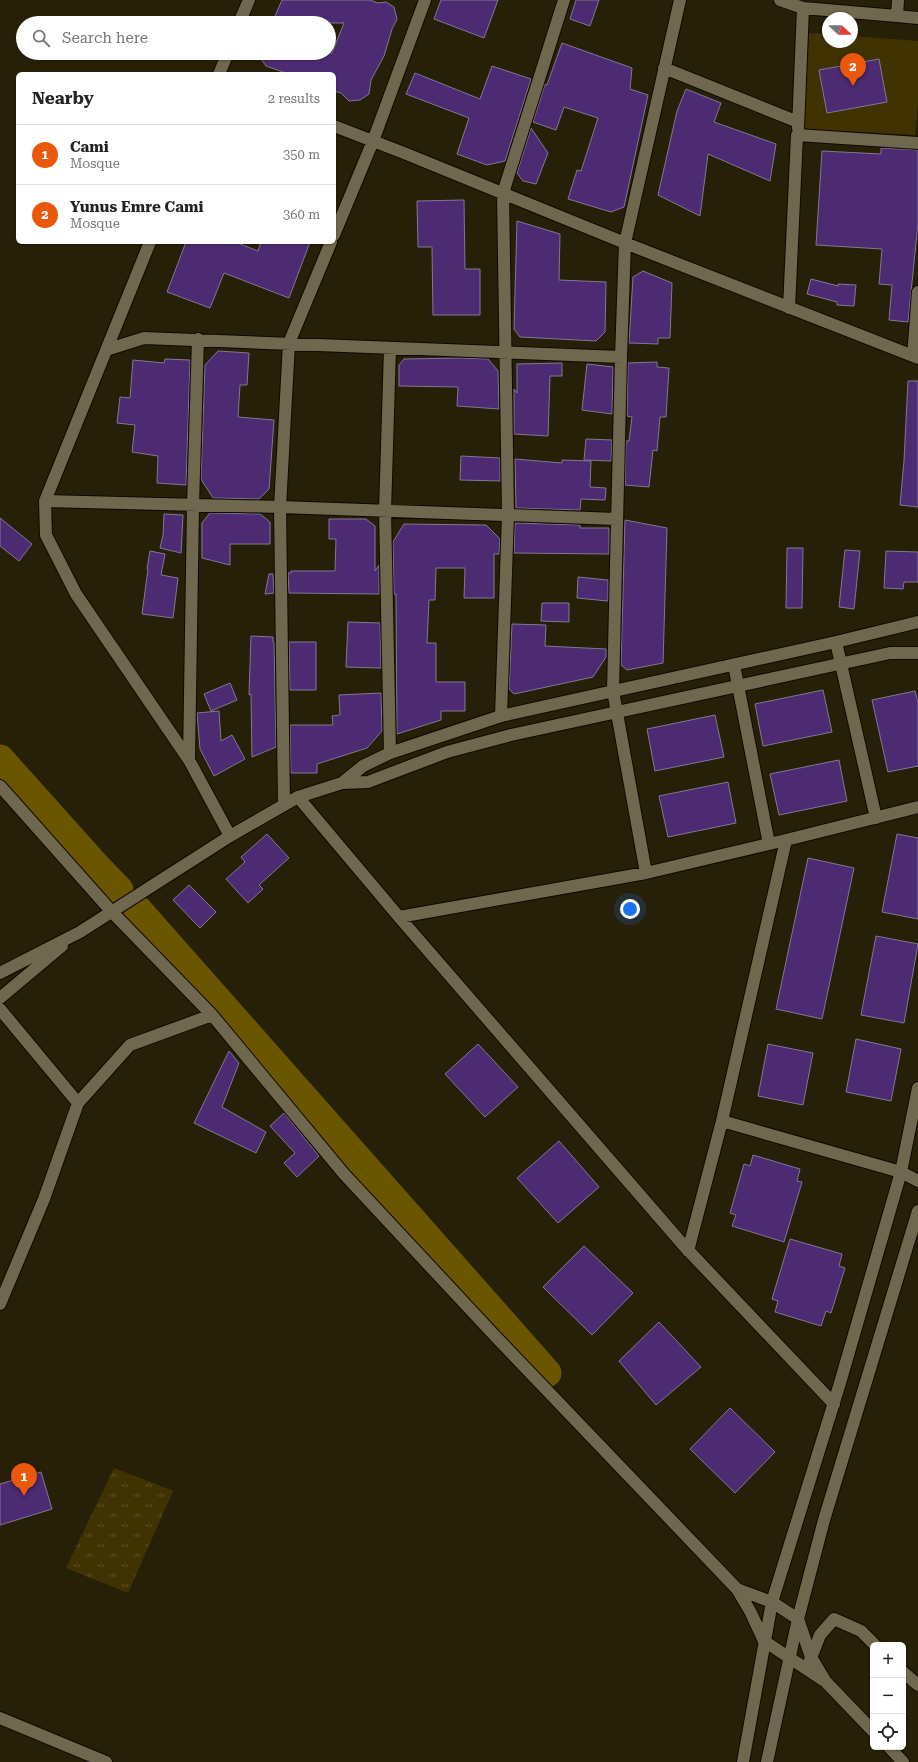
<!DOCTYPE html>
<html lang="en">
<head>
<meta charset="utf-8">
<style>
  :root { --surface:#fff; --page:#f2f2f2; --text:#222; --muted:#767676; --line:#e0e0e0; --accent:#ea580c }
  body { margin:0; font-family:"Roboto Serif",serif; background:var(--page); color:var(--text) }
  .controls { position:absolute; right:12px; bottom:12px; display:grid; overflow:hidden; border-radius:6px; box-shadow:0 1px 3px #0004 }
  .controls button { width:36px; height:36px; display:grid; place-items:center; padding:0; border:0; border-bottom:1px solid var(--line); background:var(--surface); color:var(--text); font:20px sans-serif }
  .compass { position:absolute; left:822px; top:12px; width:36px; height:36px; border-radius:50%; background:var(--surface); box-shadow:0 1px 3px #0004; rotate:112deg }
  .you { position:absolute; left:630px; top:909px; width:14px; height:14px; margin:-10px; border:3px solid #fff; border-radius:50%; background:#1a73e8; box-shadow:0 0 0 6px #1a73e833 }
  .badge { display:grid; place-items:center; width:26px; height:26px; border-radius:50%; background:var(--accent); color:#fff; font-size:13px; font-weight:700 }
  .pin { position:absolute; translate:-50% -33px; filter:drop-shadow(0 1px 2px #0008) }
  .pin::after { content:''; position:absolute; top:21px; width:14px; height:12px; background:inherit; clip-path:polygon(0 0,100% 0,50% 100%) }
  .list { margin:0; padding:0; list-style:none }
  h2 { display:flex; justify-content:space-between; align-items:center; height:52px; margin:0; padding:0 16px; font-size:17px }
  h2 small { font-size:13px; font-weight:400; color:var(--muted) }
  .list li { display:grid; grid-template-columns:26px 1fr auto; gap:12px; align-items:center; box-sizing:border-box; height:60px; padding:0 16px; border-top:1px solid var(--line) }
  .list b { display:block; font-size:15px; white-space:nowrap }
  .list p { margin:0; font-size:13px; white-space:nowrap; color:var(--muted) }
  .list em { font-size:13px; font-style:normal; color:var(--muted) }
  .icon { flex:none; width:22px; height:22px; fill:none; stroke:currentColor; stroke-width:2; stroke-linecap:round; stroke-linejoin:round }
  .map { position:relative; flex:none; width:918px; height:1762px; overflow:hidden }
  .search { position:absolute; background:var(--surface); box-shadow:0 1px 3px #0004; left:16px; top:16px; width:320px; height:44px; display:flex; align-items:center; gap:10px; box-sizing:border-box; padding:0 14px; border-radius:22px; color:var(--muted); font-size:15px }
  .panel { position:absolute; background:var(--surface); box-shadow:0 1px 3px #0004; left:16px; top:72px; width:320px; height:172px; border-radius:6px }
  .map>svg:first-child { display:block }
</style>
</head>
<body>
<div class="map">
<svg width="918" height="1762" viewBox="0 0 918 1762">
  <defs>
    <pattern id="park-tufts" width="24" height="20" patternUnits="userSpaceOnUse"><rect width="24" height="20" fill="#403301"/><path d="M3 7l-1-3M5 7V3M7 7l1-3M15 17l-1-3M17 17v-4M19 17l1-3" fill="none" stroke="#5c5125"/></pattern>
  </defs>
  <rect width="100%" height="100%" fill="#272008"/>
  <path fill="url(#park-tufts)" d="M114,1468L173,1491L128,1593L66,1568Z"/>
  <path fill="#403301" d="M809,33L828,34V42H852V36L918,41V102L915,135L803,129Z"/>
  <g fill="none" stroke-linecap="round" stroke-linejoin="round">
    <path stroke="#6b5600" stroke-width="29" d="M0,759L94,864L119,890
      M138,910L547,1373"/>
  </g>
  <path fill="#4c2b72" stroke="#817891" d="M282,0H370L378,3L386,2L394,7L397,19L392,29L384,56L371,80L369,94L360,100L349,101L341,93L334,91V74H289L266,66L257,53H332L344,23H272Z
    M441,0H498L484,38L434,19Z
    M576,0H599L590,26L570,19Z
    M562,43L632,68L630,89L648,95L624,207L611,212L568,199L577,170L581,171L598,118L564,107L556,130L533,122L545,84L547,85Z
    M879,59L887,102L827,113L819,70Z
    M492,66L531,79L505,161L487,165L457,154L469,118L406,94L415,73L480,99Z
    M686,89L721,103L714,122L776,144L770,181L708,154L700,216L658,195L677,111Z
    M531,128L548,153L536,184L523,181L517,173Z
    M881,148L918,150V223L908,322L889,320L892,285L879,284L882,249L816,245L822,151L881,154Z
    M464,200L465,269H480V315H433L432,247H418L417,201Z
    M517,221L560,234L559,280L606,282L605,332L596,341L520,337L514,329Z
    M186,242H235L258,251L261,242H310L289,298L224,273L210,308L167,292Z
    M643,271L672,283L670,338H658V344L629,343L633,277Z
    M811,279L838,286V284L856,285L854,306L837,305V302L807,294Z
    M218,351L249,353L247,385H240L238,417L274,420L269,489L259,499L213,498L201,479L205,365Z
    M460,358L488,359L498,371L499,409L457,406L458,387L399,386V365L404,359Z
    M165,359L190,360L186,485L157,483L158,456L132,452L135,425L117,423L120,397L130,398L133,360L164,363Z
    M657,362V367L669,368L666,417H660L657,451L653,450L649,487L625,485L626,441H629L632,417L627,416L628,363Z
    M562,363V376H550L548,436L514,434V389L517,393V364Z
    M587,364L613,367L612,414L582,410Z
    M908,381H918V507L900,505L904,461Z
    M586,439L612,440L611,461L584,460Z
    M461,456L500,458V481L460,480Z
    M515,459L562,463V460L591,461L590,487L606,488L605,500L581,499L580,510L516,508Z
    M210,513L260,514L270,522V544H230V565L202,558V523Z
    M164,514L183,515L181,553L160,548L163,535Z
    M0,518L32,544L19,561L0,546Z
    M329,519H366L375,526V571L379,565V594L289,593L288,573H291V571H335L336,539H329Z
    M625,520L667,528L663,663L627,670L621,665Z
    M515,523L580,525V528H609V554L514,553Z
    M404,524L486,525L500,539L499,554H494V598H464L465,568H436L435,600H429L427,643H436V682H465V711H441V720L397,734L396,594H394L393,542Z
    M787,548H803L802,608H786Z
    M845,550L860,551L854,609L839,607Z
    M150,551L165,554L161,575L178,578L173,618L142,614L148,569H147Z
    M886,551L918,552V582H904L903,589L884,588Z
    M269,574H273L274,593L265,594Z
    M578,577L608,580V601L577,598Z
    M542,603H569V622L541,621Z
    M348,622L380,623L381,668L346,667Z
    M512,624L546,625L545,646L606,649V657L593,677L514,694L509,689Z
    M251,636L273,637V642H274L276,747L252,757L251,694L249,695Z
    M289,642H316V690H290Z
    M230,683L237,700L211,711L204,694Z
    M823,690L832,732L763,746L755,704Z
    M915,691L918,703V766L888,772L872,700Z
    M381,693L382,731L367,748L317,764V773H291L290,725H333L332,716L340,715L339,695Z
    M219,711L221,741L232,735L245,759L214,776L200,749L197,713Z
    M715,715L724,757L655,771L647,729Z
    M839,760L847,801L779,815L770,774Z
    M728,782L736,823L668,837L659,796Z
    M267,834L289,858L259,885L263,889L248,903L226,879L245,862L241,857Z
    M897,834L918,838V919L882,912Z
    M808,858L854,868L822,1019L776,1009Z
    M189,885L216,912L200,928L173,900Z
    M876,936L918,944L904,1023L861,1015Z
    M856,1039L901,1049L891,1101L846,1092Z
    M478,1044L518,1087L485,1117L445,1074Z
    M768,1044L813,1053L803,1105L758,1096Z
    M229,1051L239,1063L222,1107L266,1132L256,1153L194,1123Z
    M284,1113L319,1156L297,1177L284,1163L295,1153L270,1126Z
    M559,1141L599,1187L558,1223L517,1178Z
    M753,1155L800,1169L797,1181L802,1182L784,1242L732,1226L736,1215L730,1213L744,1164L750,1166Z
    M790,1239L842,1254L839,1266L845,1268L831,1313L826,1311L821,1326L775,1312L778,1301L772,1299Z
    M584,1246L633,1293L592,1335L543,1287Z
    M659,1322L701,1367L656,1405L619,1361Z
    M730,1408L775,1452L735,1493L690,1449Z
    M41,1472L52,1509L0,1525V1484Z"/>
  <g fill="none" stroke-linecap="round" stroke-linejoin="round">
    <defs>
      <path id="street" d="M780,0L803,8L897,16
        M898,0L897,16L918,18
        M239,23L249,0
        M664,68L798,122
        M219,74L228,53
        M334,126L404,153L625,243L918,358
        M798,128L803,8
        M334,235L373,141L425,0
        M150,242L45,501L46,535L76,594L189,760L230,836
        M789,308L797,135L918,143
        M390,349L385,511L390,753
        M106,350L144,338L621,357L625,243L680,0
        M913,356L918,292
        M621,357L613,691L646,873
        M45,501L280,507L617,519
        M836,642L876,818
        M734,665L769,844
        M501,716L508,515L503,193L564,0
        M189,760L193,505L198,339
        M0,786L112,912L212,1015L344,1174L495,1336L737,1589L750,1611L764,1641
        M298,797L399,917L685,1247L834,1404
        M284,805L280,507L289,343L331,242
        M399,917L646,873L786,840L918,807
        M0,1009L78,1103
        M722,1121L901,1172L918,1181
        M688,1251L722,1121L786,840
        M0,1304L44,1199L78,1103L130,1045L212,1015
        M737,1589L772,1602
        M809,1663L820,1635L834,1619L861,1631L875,1645
        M903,1672L918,1685
        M0,1718L106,1762"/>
      <path id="secondary" d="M342,783L363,766L390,753L501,716L836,642L918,622
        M0,973L80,932L230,836L298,797L342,783L368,782L447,752L511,735L890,653H918
        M0,998L62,946
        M772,1602L798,1619L811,1657L826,1682L873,1731
        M764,1641L823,1680
        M889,1747L903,1762
        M743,1762L772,1602L840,1383L901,1172L918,1088
        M767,1762L798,1619L824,1520L918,1211"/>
    </defs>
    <use href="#street" stroke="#100900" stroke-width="14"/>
    <use href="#secondary" stroke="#100900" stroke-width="14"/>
    <use href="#street" stroke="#70684e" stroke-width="12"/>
    <use href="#secondary" stroke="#70684e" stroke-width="12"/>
  </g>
</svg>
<div class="controls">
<button>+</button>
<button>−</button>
<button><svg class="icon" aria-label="locate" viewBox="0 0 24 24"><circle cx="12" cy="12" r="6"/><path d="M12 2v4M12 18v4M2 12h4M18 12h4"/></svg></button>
</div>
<svg class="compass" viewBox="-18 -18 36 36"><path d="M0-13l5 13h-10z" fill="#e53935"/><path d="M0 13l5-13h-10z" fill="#767676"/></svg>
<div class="you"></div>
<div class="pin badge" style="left:24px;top:1496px">1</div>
<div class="pin badge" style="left:853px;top:86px">2</div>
<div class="search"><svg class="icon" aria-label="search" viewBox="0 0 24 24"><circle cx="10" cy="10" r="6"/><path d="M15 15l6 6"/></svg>Search here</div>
<section class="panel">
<h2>Nearby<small>2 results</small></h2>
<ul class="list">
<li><span class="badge">1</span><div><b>Cami</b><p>Mosque</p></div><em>350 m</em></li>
<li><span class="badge">2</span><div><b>Yunus Emre Cami</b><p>Mosque</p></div><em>360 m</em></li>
</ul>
</section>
</div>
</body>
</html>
